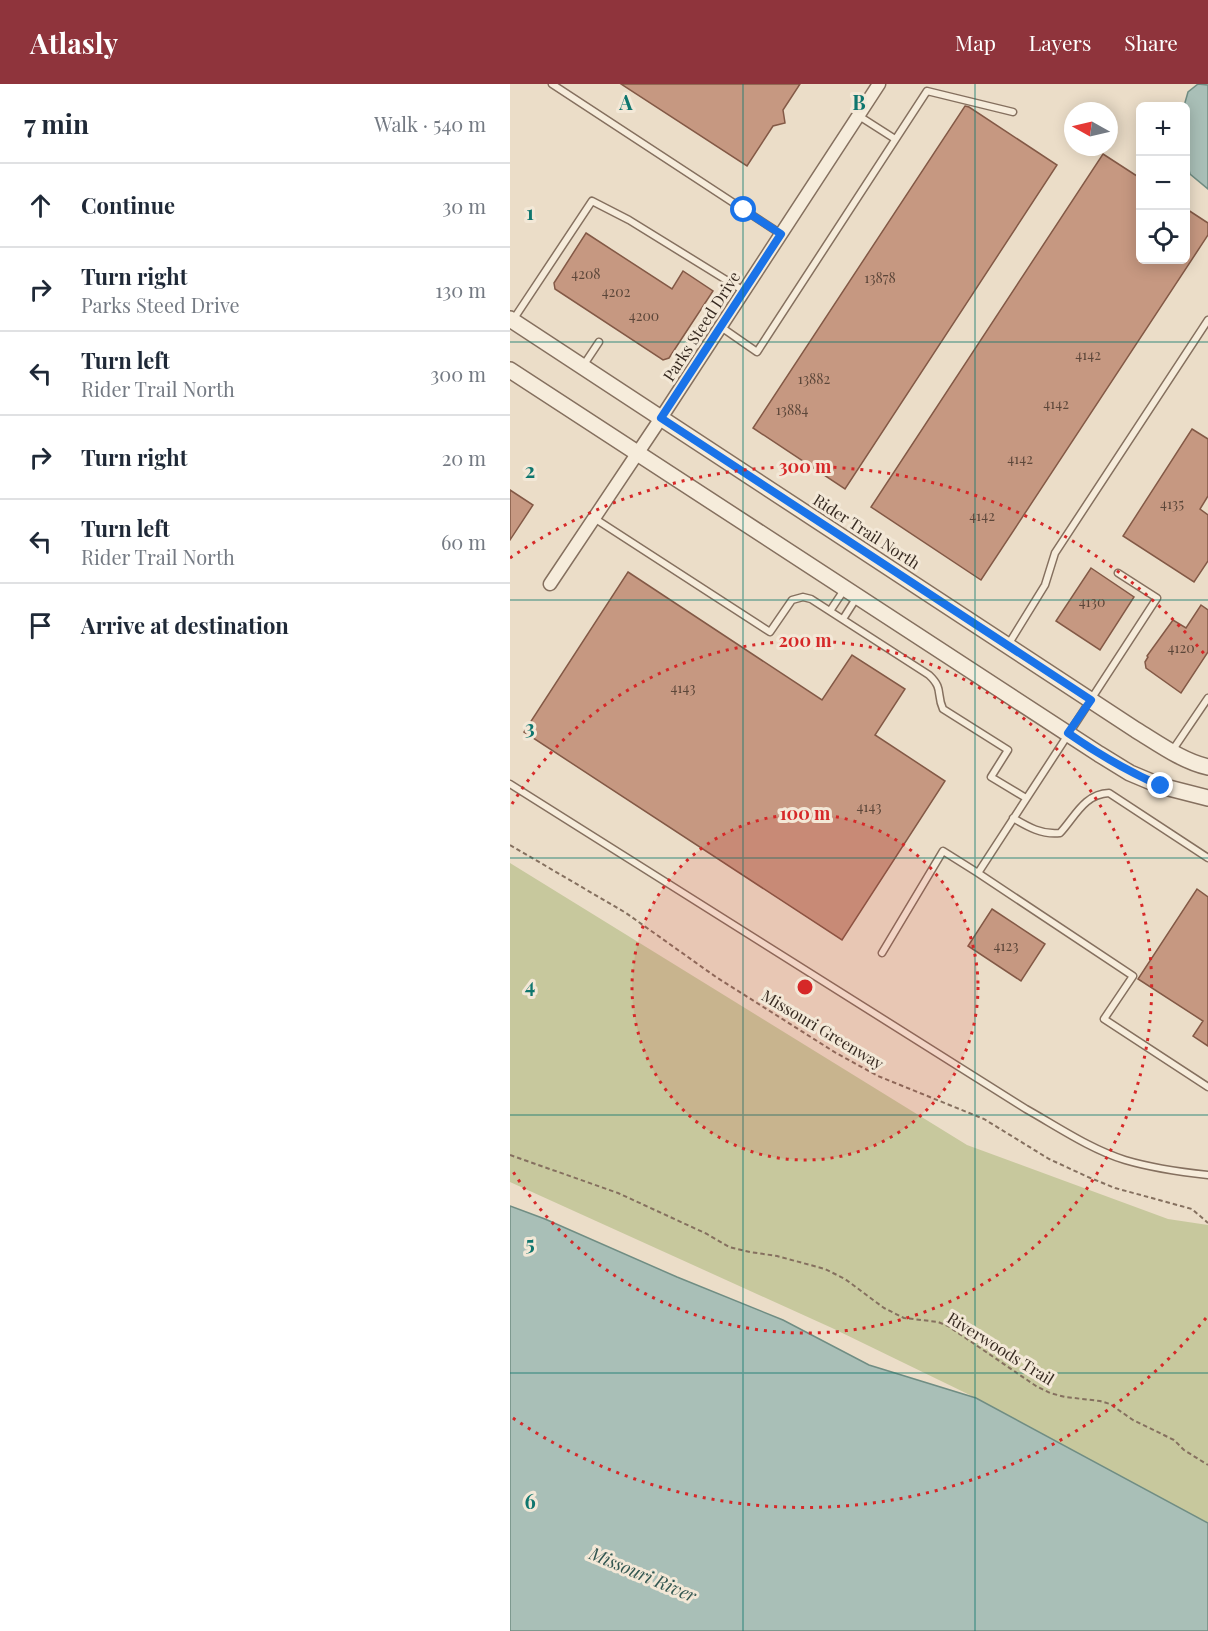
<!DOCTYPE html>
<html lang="en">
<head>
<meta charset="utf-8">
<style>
  :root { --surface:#fff; --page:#f2f2f3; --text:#1f2937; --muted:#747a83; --line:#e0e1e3; --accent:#8f343c }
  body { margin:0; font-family:"Playfair Display",serif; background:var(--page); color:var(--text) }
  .controls { position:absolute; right:18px; top:18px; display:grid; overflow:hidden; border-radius:9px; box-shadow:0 3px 15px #0003 }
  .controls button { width:54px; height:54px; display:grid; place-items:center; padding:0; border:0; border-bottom:2px solid var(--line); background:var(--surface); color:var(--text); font:30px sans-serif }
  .compass { position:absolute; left:554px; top:18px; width:54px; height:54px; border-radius:50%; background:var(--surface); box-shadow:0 3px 15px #0003; rotate:278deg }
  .stop { position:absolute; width:18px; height:18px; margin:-14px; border:4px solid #1a73e8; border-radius:50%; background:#fff }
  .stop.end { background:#1a73e8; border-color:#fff; box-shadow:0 2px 6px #0008 }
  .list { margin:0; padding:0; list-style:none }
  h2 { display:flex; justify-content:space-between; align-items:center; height:78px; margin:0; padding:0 24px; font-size:26px }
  h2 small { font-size:20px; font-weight:400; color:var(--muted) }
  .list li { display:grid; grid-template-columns:39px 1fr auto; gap:18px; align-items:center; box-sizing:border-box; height:84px; padding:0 24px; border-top:2px solid var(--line) }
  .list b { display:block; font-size:22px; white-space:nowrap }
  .list p { margin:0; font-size:20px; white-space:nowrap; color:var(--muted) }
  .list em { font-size:20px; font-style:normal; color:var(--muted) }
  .icon { flex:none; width:33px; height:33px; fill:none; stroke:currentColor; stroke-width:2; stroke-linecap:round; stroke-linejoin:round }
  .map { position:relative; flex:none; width:698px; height:1547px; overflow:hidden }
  header { display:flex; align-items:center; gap:36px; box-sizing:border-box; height:84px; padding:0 30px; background:var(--accent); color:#fff }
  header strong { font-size:28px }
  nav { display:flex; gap:33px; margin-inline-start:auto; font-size:21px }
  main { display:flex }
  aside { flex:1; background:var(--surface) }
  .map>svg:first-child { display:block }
</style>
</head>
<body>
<header>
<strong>Atlasly</strong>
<nav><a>Map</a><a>Layers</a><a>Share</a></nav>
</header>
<main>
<aside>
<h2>7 min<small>Walk · 540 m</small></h2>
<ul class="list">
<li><svg class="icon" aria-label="ahead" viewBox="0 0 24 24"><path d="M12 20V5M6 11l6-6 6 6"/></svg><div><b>Continue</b></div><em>30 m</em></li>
<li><svg class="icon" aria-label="right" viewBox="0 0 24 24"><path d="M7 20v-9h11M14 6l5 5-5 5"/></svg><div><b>Turn right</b><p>Parks Steed Drive</p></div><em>130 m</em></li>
<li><svg class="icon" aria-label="left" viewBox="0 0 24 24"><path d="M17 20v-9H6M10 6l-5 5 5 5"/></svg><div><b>Turn left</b><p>Rider Trail North</p></div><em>300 m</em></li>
<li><svg class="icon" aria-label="right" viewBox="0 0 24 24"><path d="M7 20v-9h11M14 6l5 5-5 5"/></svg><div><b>Turn right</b></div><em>20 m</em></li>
<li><svg class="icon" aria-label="left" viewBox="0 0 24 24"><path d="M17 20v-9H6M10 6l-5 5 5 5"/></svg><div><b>Turn left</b><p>Rider Trail North</p></div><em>60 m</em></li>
<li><svg class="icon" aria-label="arrive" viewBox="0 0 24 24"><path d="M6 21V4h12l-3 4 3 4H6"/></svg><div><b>Arrive at destination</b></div></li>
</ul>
</aside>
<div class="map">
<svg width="698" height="1547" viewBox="0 0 698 1547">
  <rect width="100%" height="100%" fill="#ebddc8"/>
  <path fill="#c7c89d" d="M0,779L457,1061L658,1135L698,1141V1439L466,1314L322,1244L0,1098Z"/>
  <path fill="#a9bfb7" stroke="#708d83" stroke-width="1.5" d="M688,0L698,1V105L680,90L676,73V22H674L678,8Z
    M0,1122L35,1135L167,1193L273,1236L359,1281L466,1314L698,1439V1547H0Z"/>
  <path fill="#c69881" stroke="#835946" stroke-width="1.5" d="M111,0H290L273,26L275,39L263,42L237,82Z
    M455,22L459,23L547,81L335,405L243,344Z
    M593,70L630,94V176H675V124L698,139V151L471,496L361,423Z
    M76,149L162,205L173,187L203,207L159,274L153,276L45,205L44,199Z
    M682,345L698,355V412L690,425L698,431V477L684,498L613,452Z
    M0,406L23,421L0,456Z
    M581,484L624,513L590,566L546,537Z
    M118,488L312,616L342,571L395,605L365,651L435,697L332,856L14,648Z
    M691,521L698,526V568L671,609L636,584L635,578L638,573L637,572L663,536L676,544Z
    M687,805L698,813V962L683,952L693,937L628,895Z
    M482,825L535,860L511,897L458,862Z"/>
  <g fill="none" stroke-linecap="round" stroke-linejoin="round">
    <defs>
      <path id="service" d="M42,0L271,150
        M349,32L385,55
        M3,236L82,117L119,136L234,207
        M211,243L247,268L417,7L503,28
        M73,282L89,258
        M84,434L260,548L282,516L293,513L301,515L419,591C434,605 426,610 433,625L498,666L481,693L516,714
        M320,527L334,506
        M333,535L347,513
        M498,561L535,501L545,469L698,236
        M662,667L698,614
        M0,700L516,1025C548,1043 580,1065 615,1076C642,1084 670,1088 698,1091
        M503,734C518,743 532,751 550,749C565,733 574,710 599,709L698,774
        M468,789L623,892L594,935L698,1003
        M372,869L433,767L468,789L647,514L608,489"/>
      <path id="minor" d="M40,500L151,334L369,0"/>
      <path id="tertiary" d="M0,235L626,646C649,660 672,677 698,683
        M0,286L589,670L620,689L651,702L698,714"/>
    </defs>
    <use href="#service" stroke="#85705f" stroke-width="9"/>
    <use href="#minor" stroke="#85705f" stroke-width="15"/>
    <use href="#tertiary" stroke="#85705f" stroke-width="18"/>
    <path stroke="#85705f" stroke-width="2" stroke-dasharray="4.5 3" stroke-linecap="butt" d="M0,761L116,829L206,893L326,969L368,992L474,1035L539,1075L578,1093L605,1104L682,1125L698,1139
      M0,1071L108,1109L197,1150L219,1163L240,1168L267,1172L315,1185L335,1195L374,1224L394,1234L428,1238L438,1242L526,1302L540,1309L555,1313L590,1317L600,1320L623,1336L664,1356L674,1366L698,1381"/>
    <use href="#service" stroke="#f6ecdb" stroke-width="6"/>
    <use href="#minor" stroke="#f6ecdb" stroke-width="12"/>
    <use href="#tertiary" stroke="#f6ecdb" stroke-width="15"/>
  </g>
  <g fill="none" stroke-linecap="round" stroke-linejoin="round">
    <path stroke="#1a73e8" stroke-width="8" d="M234,126L271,150L151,334L581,616L558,649C588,670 617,687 651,702"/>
  </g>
  <path fill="none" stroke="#0f766e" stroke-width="1.5" stroke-opacity="0.55" d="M233,0V1547M465,0V1547M0,258H698M0,516H698M0,774H698M0,1031H698M0,1289H698"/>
  <circle cx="295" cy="903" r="173" fill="#d62828" fill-opacity=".12"/>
  <g fill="none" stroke="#d62828" stroke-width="3" stroke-dasharray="3 6">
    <circle cx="295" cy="903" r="173"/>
    <path d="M2 720A346 346 0 1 1 2 1086"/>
    <path d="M696 1234A520 520 0 0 1 0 1332M0 474A520 520 0 0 1 696 572"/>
  </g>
  <g text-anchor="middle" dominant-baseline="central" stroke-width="6" stroke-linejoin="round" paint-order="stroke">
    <g font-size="14" fill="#5b4639">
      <text x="76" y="189">4208</text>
      <text x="370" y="193">13878</text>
      <text x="106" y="207">4202</text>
      <text x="134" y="231">4200</text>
      <text x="578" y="270">4142</text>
      <text x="304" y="294">13882</text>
      <text x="546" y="319">4142</text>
      <text x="282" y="325">13884</text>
      <text x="510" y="374">4142</text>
      <text x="662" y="419">4135</text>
      <text x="472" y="431">4142</text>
      <text x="582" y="517">4130</text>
      <text x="671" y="563">4120</text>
      <text x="173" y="603">4143</text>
      <text x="359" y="722">4143</text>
      <text x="496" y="861">4123</text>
    </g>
    <g font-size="16" fill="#372a21" stroke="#f3e8d7">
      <text transform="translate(191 242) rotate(-57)">Parks Steed Drive</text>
      <text transform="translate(357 447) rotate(33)">Rider Trail North</text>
      <text transform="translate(313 945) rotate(31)">Missouri Greenway</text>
      <text transform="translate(491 1264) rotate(32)">Riverwoods Trail</text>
    </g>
    <g font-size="18" font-style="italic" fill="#325650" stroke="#f3e8d7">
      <text transform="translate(133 1490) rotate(23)">Missouri River</text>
    </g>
  </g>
  <g font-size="20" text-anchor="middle" font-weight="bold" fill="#0f766e" stroke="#f3e8d7" stroke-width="6" stroke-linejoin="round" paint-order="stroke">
    <text x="116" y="26">A</text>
    <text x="349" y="26">B</text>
    <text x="20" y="136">1</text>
    <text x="20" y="394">2</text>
    <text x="20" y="651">3</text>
    <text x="20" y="909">4</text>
    <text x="20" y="1167">5</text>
    <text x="20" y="1425">6</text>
  </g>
  <circle cx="295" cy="903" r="9" fill="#d62828" stroke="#f3e8d7" stroke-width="3"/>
  <g font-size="18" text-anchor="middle" font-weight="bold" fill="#d62828" stroke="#f3e8d7" stroke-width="6" stroke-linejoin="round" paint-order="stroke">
    <text x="295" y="389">300 m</text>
    <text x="295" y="563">200 m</text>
    <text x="295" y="736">100 m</text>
  </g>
</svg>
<div class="controls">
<button>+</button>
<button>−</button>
<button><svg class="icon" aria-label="locate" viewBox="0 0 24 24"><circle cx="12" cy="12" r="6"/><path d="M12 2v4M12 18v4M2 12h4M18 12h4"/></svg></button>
</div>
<svg class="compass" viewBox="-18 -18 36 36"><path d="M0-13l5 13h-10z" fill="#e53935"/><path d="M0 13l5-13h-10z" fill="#747a83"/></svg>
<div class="stop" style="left:234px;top:126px"></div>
<div class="stop end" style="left:651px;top:702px"></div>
</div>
</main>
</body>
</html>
